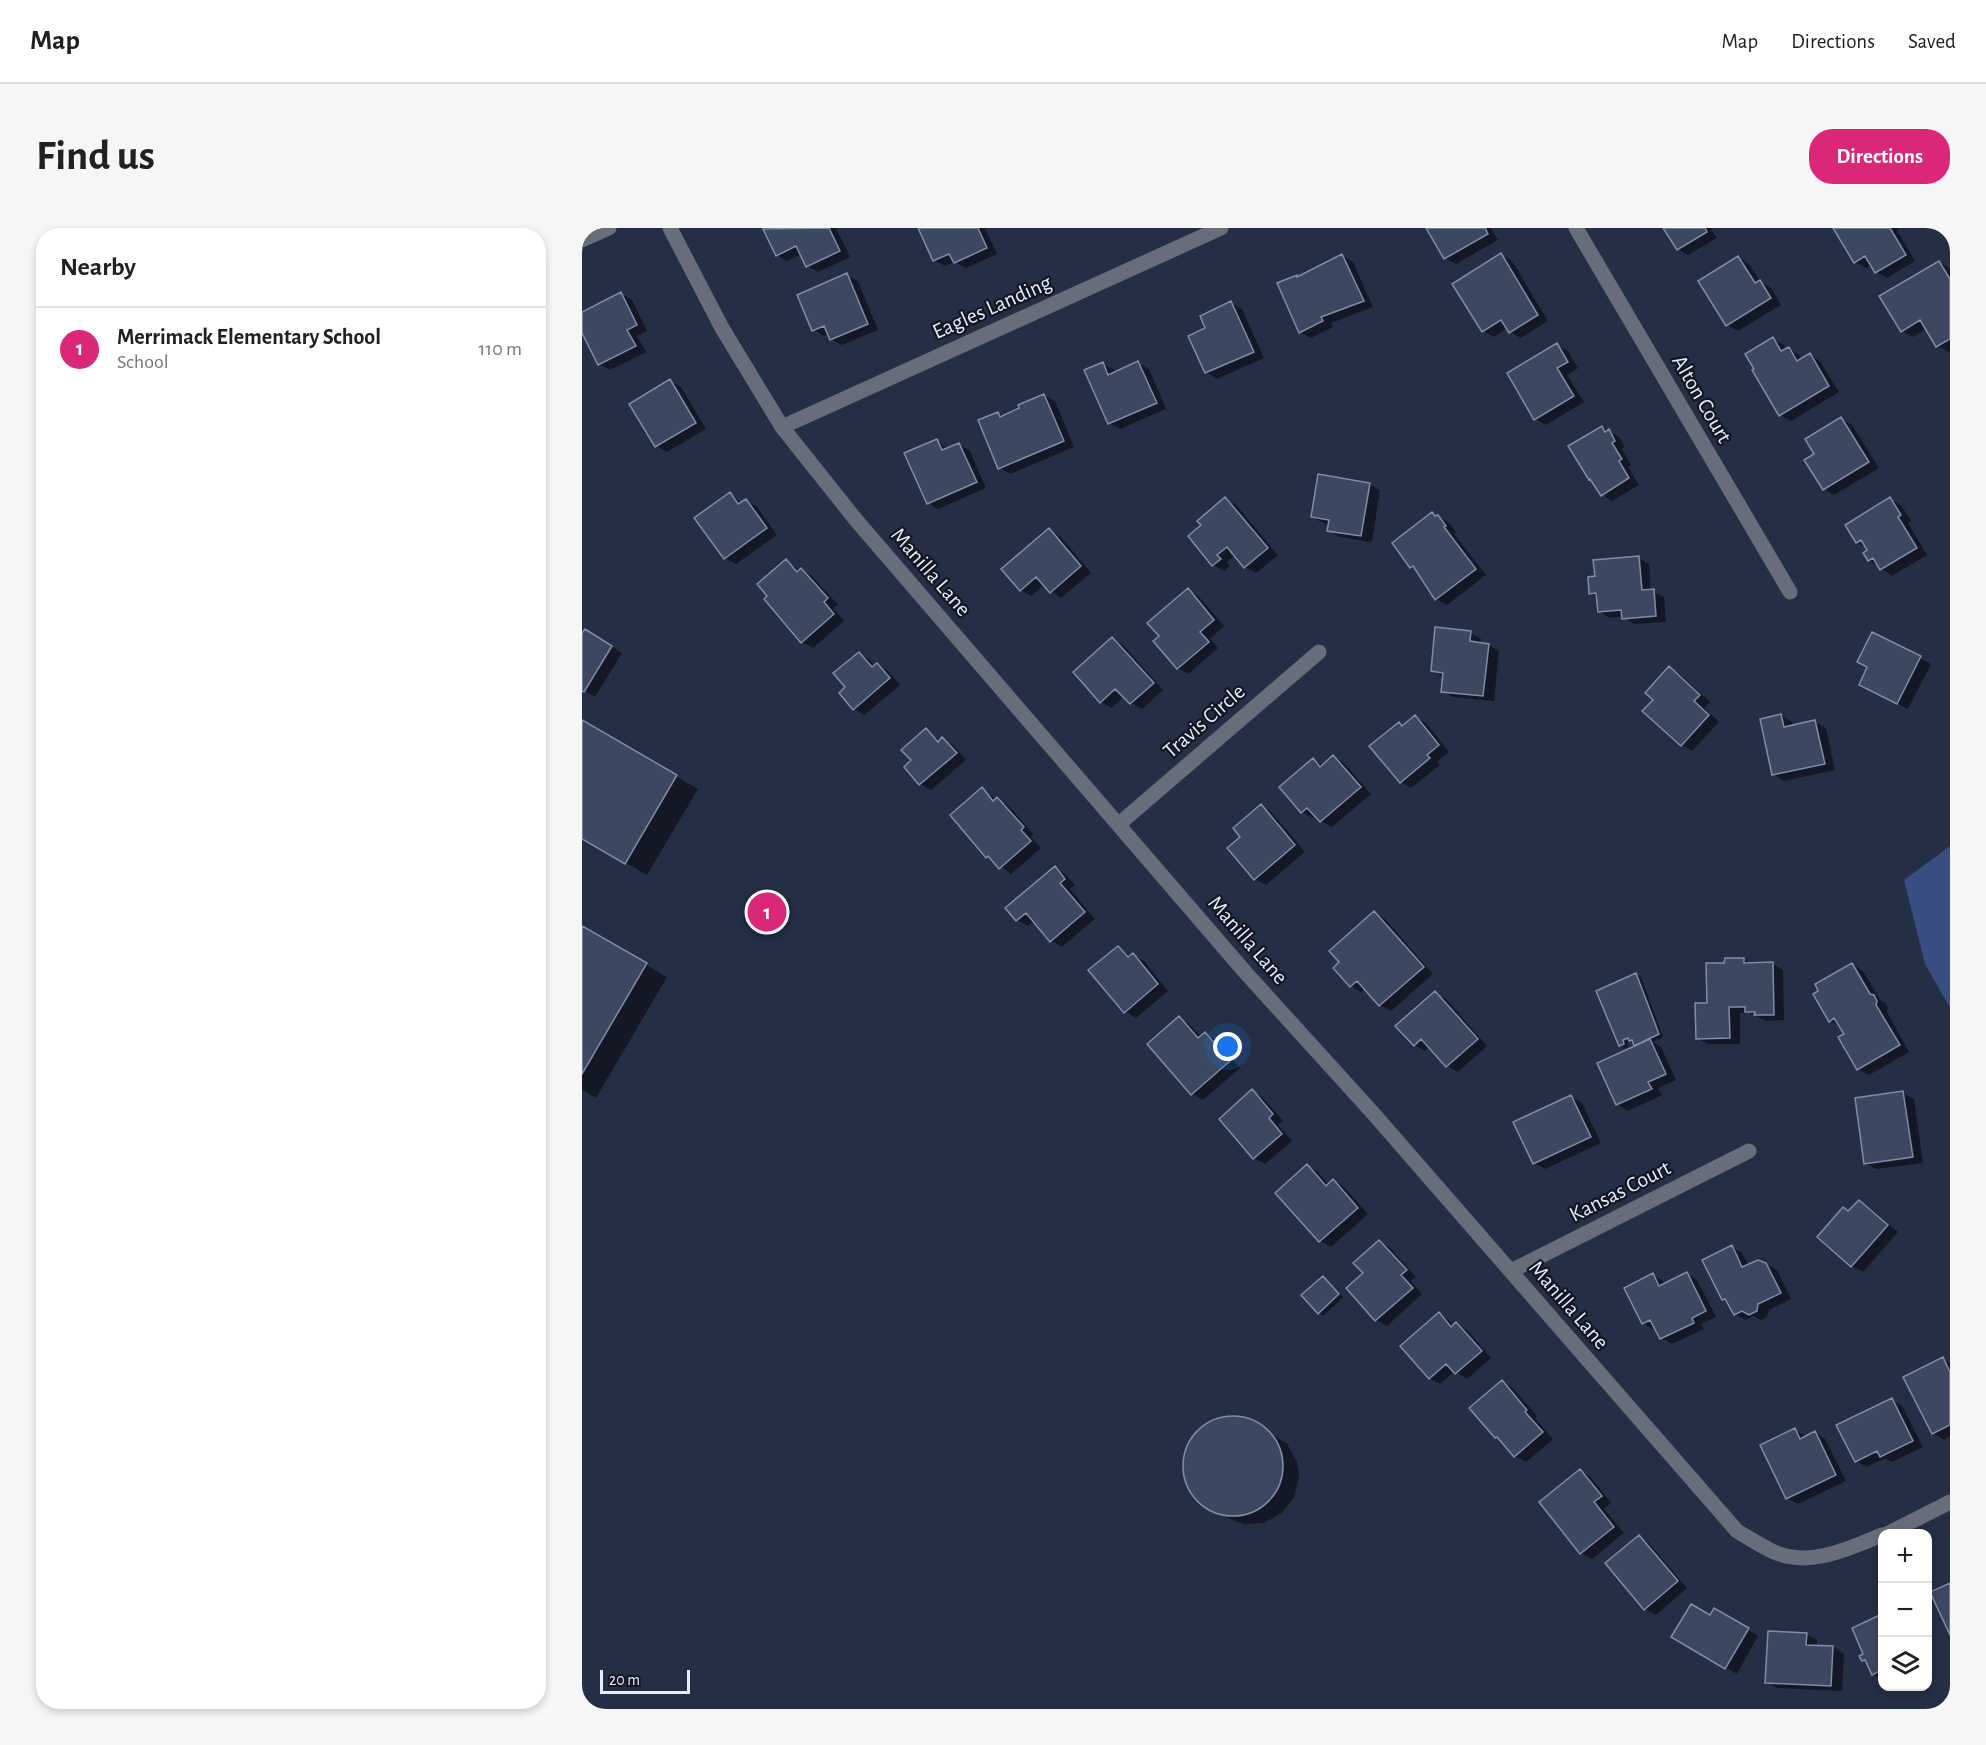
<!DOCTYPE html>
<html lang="en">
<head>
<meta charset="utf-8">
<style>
  :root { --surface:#fff; --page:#f6f6f6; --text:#202124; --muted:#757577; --line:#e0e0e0; --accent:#db2777 }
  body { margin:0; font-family:"Alegreya Sans",sans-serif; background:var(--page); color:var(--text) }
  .controls { position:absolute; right:18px; bottom:18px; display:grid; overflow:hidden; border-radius:12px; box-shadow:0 3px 9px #0003 }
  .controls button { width:54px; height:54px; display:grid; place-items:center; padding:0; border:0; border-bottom:2px solid var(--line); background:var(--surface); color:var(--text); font:30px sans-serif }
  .scale { position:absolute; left:18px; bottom:15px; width:90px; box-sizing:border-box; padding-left:6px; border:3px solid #e6edfc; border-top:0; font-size:16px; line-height:21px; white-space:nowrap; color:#e6edfc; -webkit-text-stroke:4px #121721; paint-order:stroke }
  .you { position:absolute; left:646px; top:819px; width:21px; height:21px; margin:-15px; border:4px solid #fff; border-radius:50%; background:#1a73e8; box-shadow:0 0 0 9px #1a73e833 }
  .badge { display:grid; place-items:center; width:39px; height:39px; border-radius:50%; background:var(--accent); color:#fff; font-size:20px; font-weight:700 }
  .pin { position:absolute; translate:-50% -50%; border:3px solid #fff; box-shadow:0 2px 6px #0006 }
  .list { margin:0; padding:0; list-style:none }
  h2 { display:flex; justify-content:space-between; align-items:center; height:78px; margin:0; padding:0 24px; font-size:26px }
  h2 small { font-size:20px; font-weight:400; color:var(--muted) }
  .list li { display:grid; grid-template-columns:39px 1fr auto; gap:18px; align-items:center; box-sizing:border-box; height:84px; padding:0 24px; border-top:2px solid var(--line) }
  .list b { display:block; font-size:22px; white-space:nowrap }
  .list p { margin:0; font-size:20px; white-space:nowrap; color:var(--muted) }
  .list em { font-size:20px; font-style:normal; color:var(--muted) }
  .icon { flex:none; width:33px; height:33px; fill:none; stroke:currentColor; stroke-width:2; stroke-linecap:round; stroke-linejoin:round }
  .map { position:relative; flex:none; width:1368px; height:1481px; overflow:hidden; border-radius:24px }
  header { display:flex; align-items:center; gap:36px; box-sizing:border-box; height:84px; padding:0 30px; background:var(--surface); border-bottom:2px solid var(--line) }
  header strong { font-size:28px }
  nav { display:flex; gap:33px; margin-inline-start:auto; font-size:21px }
  .intro { display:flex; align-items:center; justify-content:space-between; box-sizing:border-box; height:144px; padding:0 36px }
  h1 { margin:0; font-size:42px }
  .button { padding:15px 27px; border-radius:24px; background:var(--accent); color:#fff; font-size:21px; font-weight:700 }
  main { display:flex; gap:36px; padding:0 36px }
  aside { flex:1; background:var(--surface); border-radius:24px; box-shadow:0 3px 9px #0003 }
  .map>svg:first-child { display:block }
</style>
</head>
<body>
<header>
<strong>Map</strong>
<nav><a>Map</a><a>Directions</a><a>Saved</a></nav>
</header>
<div class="intro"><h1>Find us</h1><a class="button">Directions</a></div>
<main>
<aside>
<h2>Nearby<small></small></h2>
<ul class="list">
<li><span class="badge">1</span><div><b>Merrimack Elementary School</b><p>School</p></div><em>110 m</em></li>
</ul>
</aside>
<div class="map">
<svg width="1368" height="1481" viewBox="0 0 1368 1481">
  <rect width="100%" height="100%" fill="#242e45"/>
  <path fill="#394e80" d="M1368,618V780L1343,736L1322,652Z"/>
  <path fill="#0007" d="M186,0H254L268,29L236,44L225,38L220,26L205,33L195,27L183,1Z
    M337,0H403L415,26L384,40L373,34L363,38L352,32Z
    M845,0H909L916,12L874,36L863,30Z
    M1083,0H1131L1129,1L1135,10L1106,27L1096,21Z
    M1253,0H1318L1315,2L1333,33L1305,50L1294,44L1290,37L1284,40L1273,34Z
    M919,27L930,33L966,93L939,110L928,104L925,100L912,109L901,103Z
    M760,28L771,34L791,79L749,95L751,99L729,110L718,104L714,48L717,50Z
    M1156,29L1167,36L1179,54L1189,60L1199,77L1156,103L1145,97Z
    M1357,34L1368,41V123L1366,124L1356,118L1345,100L1331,109L1320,103Z
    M265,47L276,53L296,102L260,117L249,111L247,106L242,108L232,102Z
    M39,66L50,72L65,103L55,108L64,124L28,142L17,136L0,102V86Z
    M649,75L660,81L682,130L635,151L624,144L625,100Z
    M1191,111L1202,117L1204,122L1207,121L1217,127L1220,131L1228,127L1238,133L1257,164L1209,193L1198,187L1174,141Z
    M975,117L986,123L996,140L985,147L1002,174L964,197L953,191Z
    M556,135L567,141L584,181L538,201L527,195L521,136L532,142L533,145Z
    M88,153L99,159L124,201L85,224L74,218Z
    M462,167L473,173L492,219L428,246L418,240L416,185L422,189Z
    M1259,191L1270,197L1297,240L1252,267L1242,261L1234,226Z
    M1020,199L1037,209L1043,219L1040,221L1049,237L1046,239L1057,257L1030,273L1020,266L988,219Z
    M355,213L366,221L377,216L388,223L404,260L356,281L346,275Z
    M787,256L798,262L790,314L757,309L747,302L748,296L741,295L731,289Z
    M148,266L160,275L164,272L175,279L195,307L154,336L143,330Z
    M644,271L654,277L696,327L674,345L663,339L653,327L645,334L648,338L642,343L631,337Z
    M1308,271L1319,277L1329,293L1326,295L1345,327L1310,348L1287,332L1286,321L1275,314Z
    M856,288L867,295L874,304L872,306L904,347L865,377L854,371L836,343L830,339L812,315Z
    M467,302L478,308L509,345L479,370L469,363L463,356L449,368L439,362Z
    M1056,330L1067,336L1069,363L1082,369L1084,394L1052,396L1041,388L1028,390L1017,383L1016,369L1009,365L1014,350Z
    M204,332L218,343L220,342L230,348L256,377L251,380L262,393L231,420L220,414Z
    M606,362L616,368L642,398L628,411L636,420L606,446L596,440L579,408Z
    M3,403L40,425L13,469L0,461V408Z
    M888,405L899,411L898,416L907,417L917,423L912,473L871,469L861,463L862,449L850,442Z
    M530,411L541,417L581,462L560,481L549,475L542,468L530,480L519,474Z
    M277,425L288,432L293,438L295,437L306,443L318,457L282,487L272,481L266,460Z
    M1338,430L1349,436L1326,481L1289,462Z
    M1087,440L1098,446L1128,474L1122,480L1137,494L1110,523L1100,517L1073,472Z
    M1199,487L1210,494L1211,498L1233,494L1244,500L1253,542L1202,553L1191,546Z
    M833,489L844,495L867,524L855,533L858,537L829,560L819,554L817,496L821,499Z
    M0,493L116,561L65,647L0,609Z
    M344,502L359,513L360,511L371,517L384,532L349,562L338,556L324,539L331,533Z
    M752,529L762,535L789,566L750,599L739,593L734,587L731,590L720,584L731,532L742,538Z
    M400,561L415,572L426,577L451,606L449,609L459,620L429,646L405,628Z
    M679,578L689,584L723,624L684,657L673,651L647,620L660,609Z
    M473,640L483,646L493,657L488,661L513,691L480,719L469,712L452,692L446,698L435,692Z
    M793,685L803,691L851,746L809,783L798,777L784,760L779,764L769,758Z
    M0,700L85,749L14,870L0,862Z
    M536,720L549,728L551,727L562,733L586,763L554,790L543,783Z
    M1162,731L1171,737L1190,736L1201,742L1202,792L1185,793L1167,785H1158V816H1126L1115,810L1144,732Z
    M1270,736L1281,743L1298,772L1303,775L1306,780L1305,784L1327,824L1287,847L1276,841L1259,799L1248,792Z
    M1054,746L1059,749L1081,809L1071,814L1079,819L1094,852L1076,860L1080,867L1046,883L1035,876L1055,818L1050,813L1045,815L1046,819L1043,820L1038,817Z
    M853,765L864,771L905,818L876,844L865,838L848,818L843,823L832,817Z
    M597,790L607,796L619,809L623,806L634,812L658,840L621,872L610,866Z
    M670,863L681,870L701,893L696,897L710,913L683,936L672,930L639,891Z
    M1321,865L1332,871L1341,935L1294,941L1283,935Z
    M989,869L1000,875L1019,915L963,941L952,935Z
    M725,938L736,944L747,957L751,953L762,959L786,986L749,1019L738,1013Z
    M1277,973L1288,980L1316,1004L1281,1044L1270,1038L1237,1009L1268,984Z
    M798,1014L808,1020L834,1049L829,1053L840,1066L805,1098L794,1092L783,1046Z
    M1150,1019L1160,1025L1167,1038L1183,1036L1195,1042L1209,1071L1187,1082L1185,1089L1179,1092L1171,1088L1164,1092L1153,1086L1147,1075L1141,1071Z
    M1105,1046L1115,1052L1134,1089L1119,1096L1122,1101L1090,1116L1079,1110L1074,1100L1071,1101L1061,1095L1071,1047L1081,1053L1083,1057Z
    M741,1050L761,1069L741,1088L737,1085Z
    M857,1086L867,1092L872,1098L875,1096L885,1102L909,1130L885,1151L873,1143L858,1156L847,1150Z
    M1361,1131L1368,1135V1208L1362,1212L1351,1205Z
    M920,1154L931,1160L955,1188L953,1190L971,1211L944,1234L933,1228L920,1213L914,1209Z
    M1309,1172L1320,1178L1341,1219L1310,1234L1303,1230L1284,1239L1274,1233Z
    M657,1190L670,1194L705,1216L715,1234L717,1248L712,1269L700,1285L682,1295L662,1296L643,1289L615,1271L605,1253L603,1233L609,1214L618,1203L636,1192Z
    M1213,1202L1223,1208L1233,1205L1243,1211L1264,1253L1216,1276L1205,1270Z
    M998,1243L1009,1249L1029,1275L1022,1281L1042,1305L1010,1331L999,1325Z
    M1057,1309L1067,1315L1105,1360L1074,1387L1063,1381Z
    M1133,1382L1176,1408L1155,1446L1092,1409L1129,1389Z
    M1300,1388V1452L1291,1446L1286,1435L1281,1432L1282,1427L1271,1401Z
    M1224,1406L1235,1412V1419H1251L1262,1426L1260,1463L1195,1460L1185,1454Z
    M1346,1406L1350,1415L1346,1417Z
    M1368,1477V1481H1357Z"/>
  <path fill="#3c4760" stroke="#808da9" stroke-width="1.5" d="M247,0L258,23L224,39L214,18L194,28L181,1Z
    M336,0H396L405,20L372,35L367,26L351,33Z
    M844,0H903L906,6L862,31Z
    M1081,0H1123L1125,4L1095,22Z
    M1251,0H1308L1324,27L1293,45L1283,28L1272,35Z
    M919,25L956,87L927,105L919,92L900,104L870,56Z
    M760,26L782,73L739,89L741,93L717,105L695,55L715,47V49Z
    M1156,28L1173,55L1178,52L1189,70L1144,98L1116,53Z
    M1357,33L1368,51V111L1354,119L1338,92L1319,104L1297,68Z
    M265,45L286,96L248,112L242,98L230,103L215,67Z
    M39,64L55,97L45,102L54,118L16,137L0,105V84Z
    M649,73L672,124L623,145L606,108L623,100L618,88Z
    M1191,109L1199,123L1207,119L1215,133L1228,125L1247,158L1197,188L1170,142L1172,141L1163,126Z
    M975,115L986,134L975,140L992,168L952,192L925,145Z
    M556,133L575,175L526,196L502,142L521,134L526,147Z
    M88,151L114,195L73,219L47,176Z
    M462,166L482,213L416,241L396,192L416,184L418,189L437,180L436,177Z
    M1259,189L1287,234L1241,262L1222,232L1232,226L1223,211Z
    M1020,198L1023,204L1027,201L1033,213L1030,215L1040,231L1037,233L1047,250L1019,268L1008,251L1007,252L986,218Z
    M355,211L360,222L377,215L395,254L345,276L322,225Z
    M736,246L788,255L779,308L745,303L747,292L729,289Z
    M148,264L156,276L164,271L185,300L142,331L112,290Z
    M643,269L686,320L662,340L645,319L635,327L639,331L630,338L606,308L619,297L615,293Z
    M1308,269L1319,287L1316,289L1335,320L1298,342L1291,330L1286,333L1281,325L1285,322L1279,312L1274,315L1263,297Z
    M850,284L853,288L856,287L864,298L862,299L894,341L853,372L831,338L828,340L810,315Z
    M467,300L499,338L468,365L454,349L438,363L419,341Z
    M1057,328L1060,362L1072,361L1074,388L1040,391L1039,382L1016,384L1014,365L1007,366L1006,349L1013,348L1011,332Z
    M204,331L215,344L219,340L246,370L242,374L252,386L219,415L182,371L185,368L175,356Z
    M606,360L632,392L618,404L627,414L595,441L571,413L577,408L565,395Z
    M853,399L889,403L888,413L907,416L901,468L859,464L861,445L849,443Z
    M3,401L30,418L2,464L0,463V405Z
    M1290,404L1339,428L1315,476L1277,457L1285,439L1275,434Z
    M530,409L572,455L548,476L533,461L518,475L491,444Z
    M277,424L290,439L295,435L308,450L271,482L257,465L263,459L251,445Z
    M1087,438L1118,467L1112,473L1127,487L1099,518L1060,483L1071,472L1063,465Z
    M1199,486L1202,499L1233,492L1243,536L1190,547L1178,491Z
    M833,487L857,517L845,527L848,530L818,555L787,518L817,494L820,498Z
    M0,492L95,547L43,636L0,611Z
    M344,500L356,514L360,509L375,525L337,557L322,539L329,532L319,522Z
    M751,527L779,559L738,594L725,580L719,585L697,559L731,530L738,539Z
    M400,559L411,573L415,569L442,599L439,602L449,613L417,641L406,628L404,630L368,587Z
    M679,576L713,617L672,652L645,620L658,609L651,600Z
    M473,638L483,651L478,655L503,684L468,714L444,685L434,693L423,680Z
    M792,683L842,739L797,778L775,753L768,759L751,740L757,734L747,723Z
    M0,698L65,735L0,846Z
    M536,718L546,729L551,725L576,756L542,785L506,742Z
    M1143,730H1162V735L1191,734L1192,787H1172L1173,784H1163V779H1147L1148,810L1114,811L1113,775H1125L1124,735H1142Z
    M1270,735L1288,766L1292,767L1295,773L1294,777L1318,817L1275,842L1256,809L1262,806L1252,790L1247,794L1231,766L1236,763L1233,756Z
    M1054,745L1077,806L1052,818L1050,812L1047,813L1046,810L1041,812L1042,816L1037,818L1014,763Z
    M853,763L896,811L864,839L839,811L832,818L813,798Z
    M597,788L616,810L623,804L648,833L609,867L565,816Z
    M1068,811L1084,846L1066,854L1070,861L1034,877L1015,835Z
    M670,861L691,886L687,890L700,906L671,931L637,891Z
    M1321,863L1331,929L1282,936L1273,870Z
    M989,867L1009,909L951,936L931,894Z
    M725,936L744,958L751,951L776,980L737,1014L693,965Z
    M1277,972L1306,997L1269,1039L1235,1009L1261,979L1266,983Z
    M797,1012L825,1042L819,1047L831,1060L793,1093L764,1060L781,1045L771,1035Z
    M1150,1017L1160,1039L1176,1032L1184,1035L1199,1065L1176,1076L1175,1083L1167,1087L1160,1083L1152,1087L1143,1071L1140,1072L1120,1032Z
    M1105,1044L1124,1083L1110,1090L1112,1095L1078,1111L1068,1092L1060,1096L1042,1060L1071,1045L1077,1058Z
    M741,1048L757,1066L736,1086L719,1067Z
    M857,1084L869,1099L874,1094L900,1123L873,1146L864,1136L847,1151L818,1118Z
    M1361,1129L1368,1144V1197L1350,1206L1321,1149Z
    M920,1152L945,1182L943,1184L961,1204L932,1229L915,1209L913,1210L887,1180Z
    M1310,1170L1331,1213L1298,1229L1295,1223L1273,1234L1254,1197Z
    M601 1238a50 50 0 1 1 100 0a50 50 0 1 1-100 0Z
    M1213,1200L1218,1211L1233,1203L1254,1247L1204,1271L1178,1217Z
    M998,1241L1020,1268L1012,1274L1032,1299L998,1326L957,1274Z
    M1057,1307L1096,1353L1062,1382L1023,1335Z
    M1368,1355V1407L1348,1364Z
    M1109,1376L1128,1387L1132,1380L1167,1400L1143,1441L1089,1409Z
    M1300,1386V1442L1290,1447L1283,1432L1280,1433L1277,1428L1281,1426L1270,1400Z
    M1186,1403L1225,1405L1224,1417L1251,1418L1249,1458L1183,1455Z"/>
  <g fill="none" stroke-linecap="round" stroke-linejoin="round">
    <path stroke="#676d79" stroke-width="15" d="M88,0L140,100L200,199L274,292L663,744L790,884L1155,1303C1167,1310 1179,1318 1192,1324C1227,1340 1268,1320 1300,1307
      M994,0L1208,364
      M0,12L27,0
      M200,199L639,0
      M537,596L737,424
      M929,1043L1167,923
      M1305,1306L1368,1274"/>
  </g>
  <g text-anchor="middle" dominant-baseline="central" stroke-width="4.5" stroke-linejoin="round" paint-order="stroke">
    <g font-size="22" fill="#e6edfc" stroke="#121721">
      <text transform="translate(410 79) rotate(-24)">Eagles Landing</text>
      <text transform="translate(1120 171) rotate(60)">Alton Court</text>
      <text transform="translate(349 344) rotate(49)">Manilla Lane</text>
      <text transform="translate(622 493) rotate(-41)">Travis Circle</text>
      <text transform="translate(666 712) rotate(49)">Manilla Lane</text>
      <text transform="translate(1038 963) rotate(-27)">Kansas Court</text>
      <text transform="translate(987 1077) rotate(49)">Manilla Lane</text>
    </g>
  </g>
</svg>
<div class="controls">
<button>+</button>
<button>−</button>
<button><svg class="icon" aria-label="layers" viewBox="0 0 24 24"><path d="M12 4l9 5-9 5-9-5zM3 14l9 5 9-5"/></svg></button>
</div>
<div class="scale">20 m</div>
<div class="you"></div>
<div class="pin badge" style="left:185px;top:684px">1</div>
</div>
</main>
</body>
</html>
